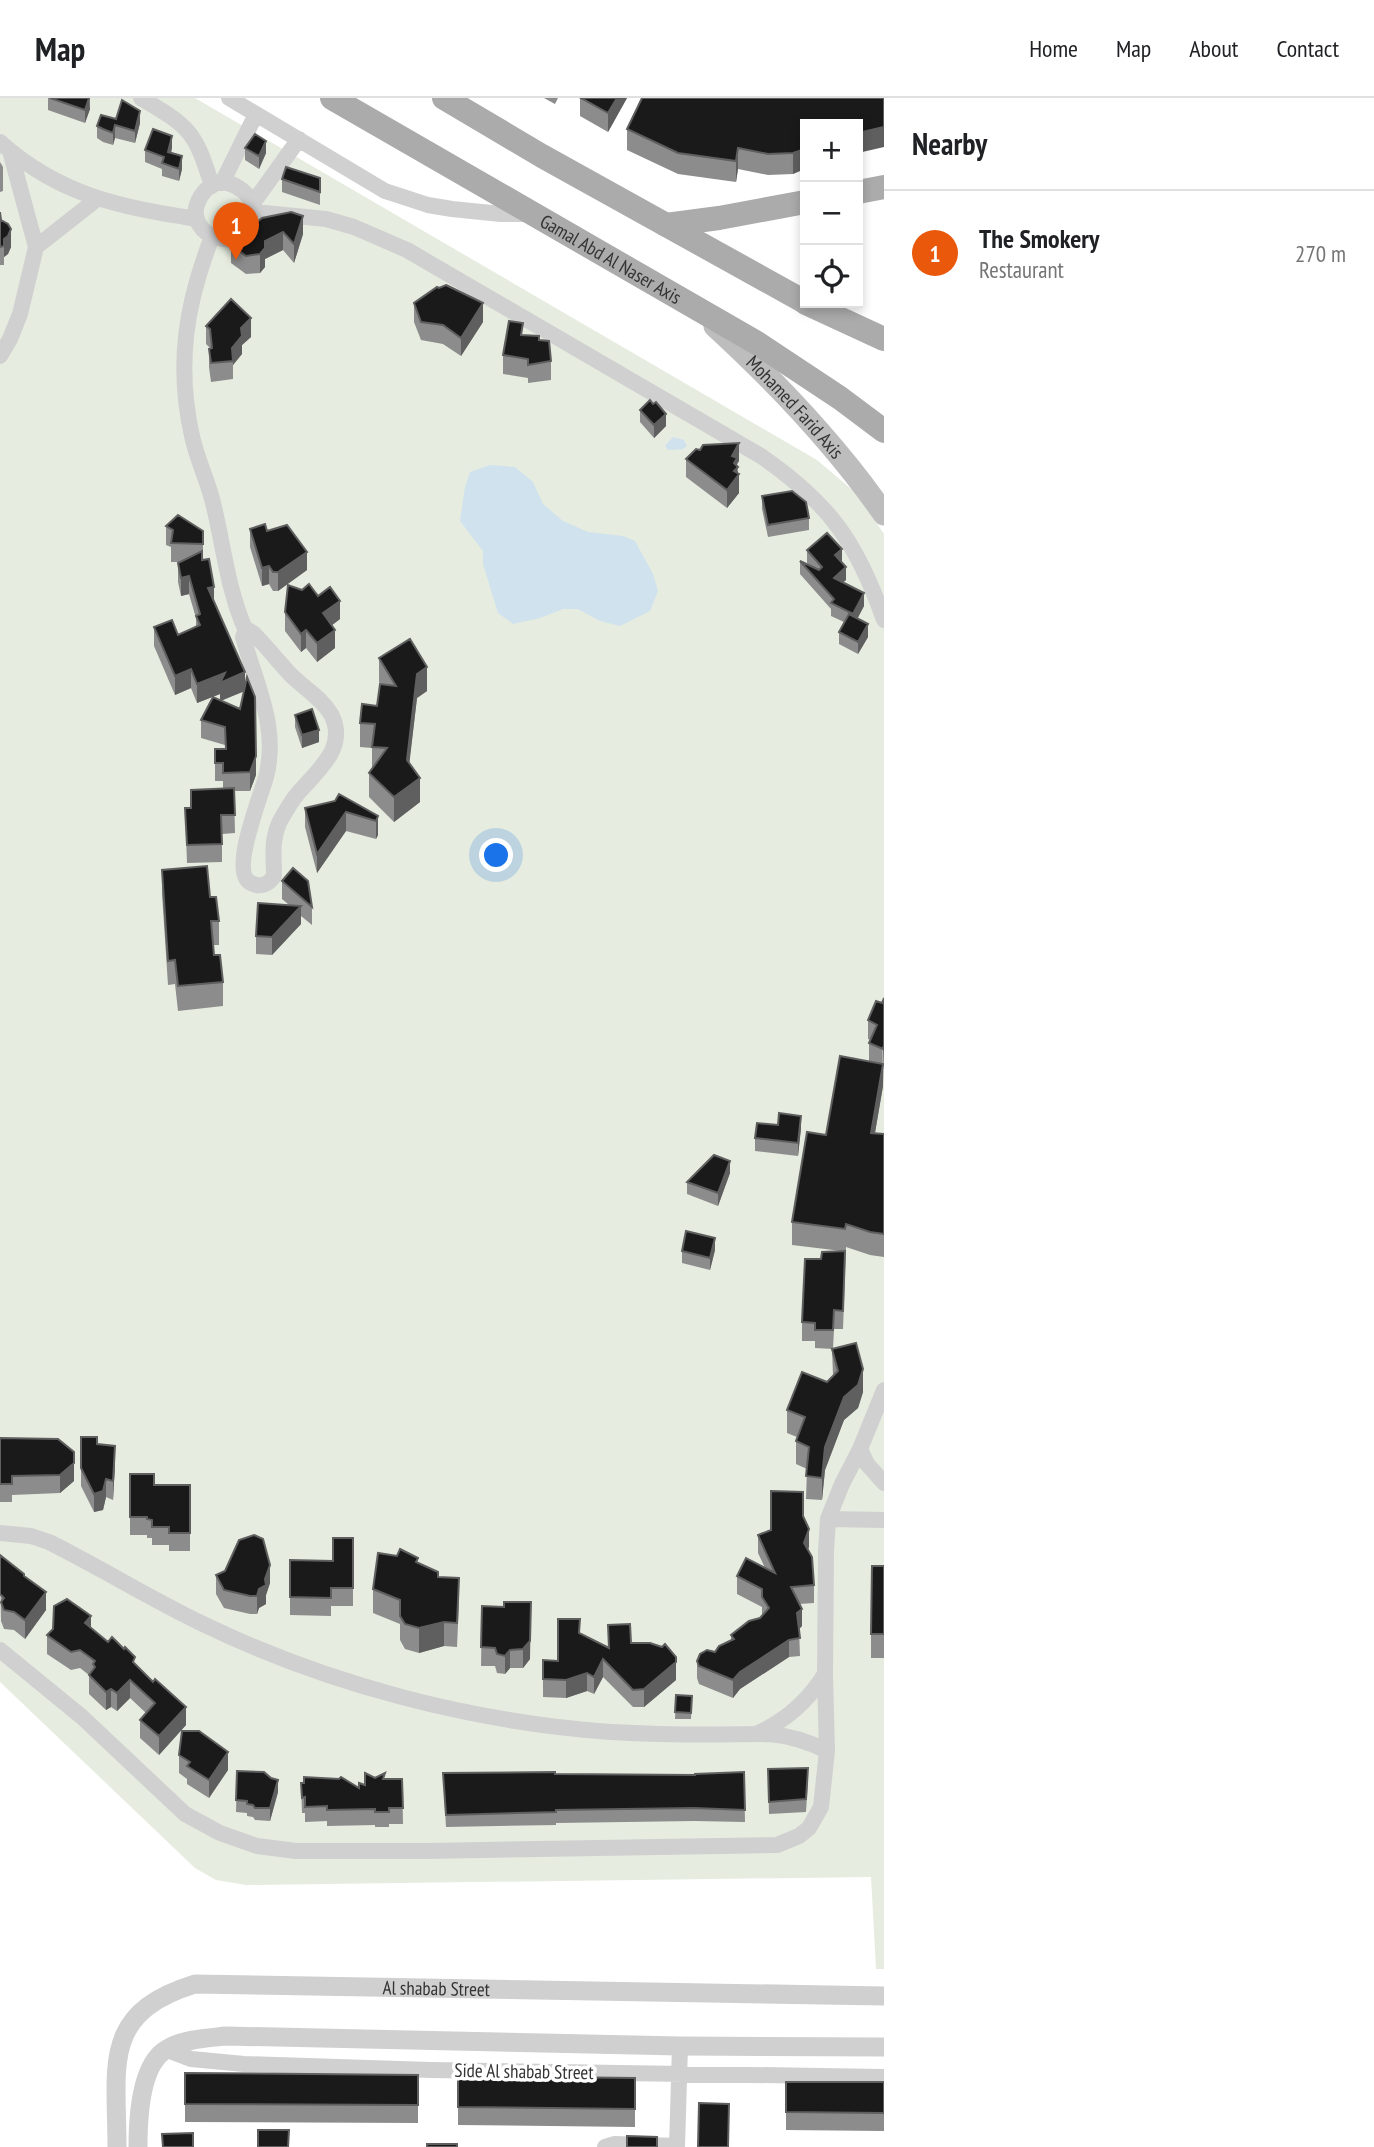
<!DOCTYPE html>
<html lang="en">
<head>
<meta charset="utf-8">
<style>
  :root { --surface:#fff; --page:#f2f2f2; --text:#202124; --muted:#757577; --line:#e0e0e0; --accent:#ea580c }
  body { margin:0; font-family:"PT Sans Narrow",sans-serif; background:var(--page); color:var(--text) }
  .controls { position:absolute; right:21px; top:21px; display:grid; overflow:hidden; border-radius:0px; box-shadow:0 4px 10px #0003 }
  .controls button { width:63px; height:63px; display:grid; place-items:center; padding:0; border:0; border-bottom:2px solid var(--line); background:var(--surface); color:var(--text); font:35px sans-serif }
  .you { position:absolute; left:497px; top:758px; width:24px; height:24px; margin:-18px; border:5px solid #fff; border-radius:50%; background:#1a73e8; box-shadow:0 0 0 10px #1a73e833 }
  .badge { display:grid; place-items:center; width:46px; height:46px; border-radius:50%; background:var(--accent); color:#fff; font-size:23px; font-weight:700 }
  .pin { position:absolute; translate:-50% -58px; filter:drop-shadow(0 2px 4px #0008) }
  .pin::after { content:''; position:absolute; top:37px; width:24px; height:21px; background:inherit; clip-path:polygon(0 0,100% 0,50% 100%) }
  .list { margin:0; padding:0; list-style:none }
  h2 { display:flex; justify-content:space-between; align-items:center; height:91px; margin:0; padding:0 28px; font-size:30px }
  h2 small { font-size:23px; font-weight:400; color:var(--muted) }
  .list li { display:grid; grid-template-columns:46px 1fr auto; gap:21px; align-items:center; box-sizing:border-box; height:126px; padding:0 28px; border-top:2px solid var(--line) }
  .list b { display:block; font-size:26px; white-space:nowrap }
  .list p { margin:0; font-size:23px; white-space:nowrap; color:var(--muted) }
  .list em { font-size:23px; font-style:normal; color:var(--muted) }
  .icon { flex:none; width:38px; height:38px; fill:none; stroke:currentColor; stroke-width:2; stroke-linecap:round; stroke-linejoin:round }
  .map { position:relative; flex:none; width:884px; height:2049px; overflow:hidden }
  header { display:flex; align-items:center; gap:42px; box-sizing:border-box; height:98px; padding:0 35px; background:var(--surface); border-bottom:2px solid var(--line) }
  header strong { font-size:33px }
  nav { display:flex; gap:38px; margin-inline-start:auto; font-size:24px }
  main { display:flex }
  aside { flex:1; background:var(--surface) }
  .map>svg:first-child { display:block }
</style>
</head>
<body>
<header>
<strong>Map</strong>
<nav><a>Home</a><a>Map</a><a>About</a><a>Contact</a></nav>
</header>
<main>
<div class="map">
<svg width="884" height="2049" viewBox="0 0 884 2049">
  <rect width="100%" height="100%" fill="#fff"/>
  <path fill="#e6ecdf" d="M0,0H195L817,362L856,395L884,436V1871H876L871,1779L246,1787L216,1782L195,1770L0,1584Z"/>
  <path fill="#cfe2ee" d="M673,339L684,342L687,348L683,351L668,352L665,348Z
    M490,367L515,369L533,384L543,406L563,423L588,434L623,438L635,443L653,476L658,493L650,513L620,528L600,523L578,511H563L540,520L513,526L498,515L483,466V453L460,423L465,389L470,374Z"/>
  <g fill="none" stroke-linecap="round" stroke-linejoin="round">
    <path stroke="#d0d0d0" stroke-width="16" d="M141,0C190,29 195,33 212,88
      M229,0L385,93L428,107L452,111L501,116H527
      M0,44C60,98 121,109 197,121
      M222,85L256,16
      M253,105C242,86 216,74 201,98C174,142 261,165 253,105L299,41
      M254,114L326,121L354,129L407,152L761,358C829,405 857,444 884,522
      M212,139C186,205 176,267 192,338C197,362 209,385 214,409C224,451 228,493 246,533
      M36,149L97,101
      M0,258L10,241L20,216L36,149L10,53
      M248,532L253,535C266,548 277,562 289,575C302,589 321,599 331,616C348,649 319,671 299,694C291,703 285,714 279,725C271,744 274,758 274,778C269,786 260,790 251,785C229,775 261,698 266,679C279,629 256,587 243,539L244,536Z
      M860,1351L867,1366L884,1385
      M828,1421L884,1422
      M0,1435L31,1438L49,1444C101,1470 151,1501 203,1526C329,1587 472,1624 611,1634C664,1637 717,1637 770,1636C791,1638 808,1643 827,1653
      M0,1552L82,1619L185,1716L220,1735L257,1748L296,1753H427L777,1747L799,1738L809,1730L821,1709L827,1653L825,1576L826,1453L828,1421L842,1386L860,1351L884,1292
      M758,1635C787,1622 808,1603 825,1576
      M165,1951L191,1961L244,1966L431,1972L884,1979
      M605,2049L615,2046L677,2048
      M677,2049L680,1948"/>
    <g stroke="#d0d0d0" stroke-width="19">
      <path id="s1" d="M117,2049C117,1967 101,1915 195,1886L884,1898"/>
      <path d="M138,2049C138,2022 140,1966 167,1951C183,1941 208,1940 226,1938L680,1948L884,1949"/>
    </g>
    <path stroke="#bdbdbd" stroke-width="23" id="s2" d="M715,228C777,285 836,347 884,416"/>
    <g stroke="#ababab" stroke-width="24">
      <path id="s3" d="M332,0L757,245L840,300L884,333"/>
      <path d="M444,0L542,58L805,204"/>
      <path d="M858,94L884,89"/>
      <path d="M666,127L719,120L805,104"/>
      <path d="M806,205L884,241"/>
    </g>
  </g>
  <path fill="#8c8c8c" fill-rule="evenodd" d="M48,0H90V11L85,25L48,12Z
    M544,0H558L555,6Z
    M580,0H627L608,34L580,18Z
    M116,21L140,25L135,45L115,40L113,47L103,44L97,40V28Z
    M858,26L793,76L768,77L738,71L736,84L678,76L627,52V31Z
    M172,50L171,55L182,71L179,83L162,78V71L145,64V52Z
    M245,50L266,55L259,71L245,62Z
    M0,64L3,69V93L0,94Z
    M320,80V107L282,94V81Z
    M0,114L1,122L11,149L8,156L4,159V167H0Z
    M262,120L303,136L294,165L283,152L265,161V169L260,175L246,176L231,165V147Z
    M414,205L483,224L461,258L443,246L421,242L414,224Z
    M206,228L251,239L242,247V256L233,267V281L211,284L209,269V251L210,250L206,246Z
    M523,237L539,242L551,263V282L528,285V280L503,276V257Z
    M653,306L666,328L654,340L640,324V312Z
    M686,361L739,363L737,366L739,395L727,410L686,379Z
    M762,398L809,420V432L768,439L762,411Z
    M166,428L203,433V462L214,504L245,589L256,677L250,693H234L235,735L222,736V764L187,765L185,710H191V692L223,691V683H215V651H225V647L201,640V622L220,603V596L197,605L191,590L175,597L154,548V529L178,537L196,529V520L189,496L181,498L178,484V465L181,464H171V449L166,447ZM244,593L240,611L221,603Z
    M250,431L267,433L307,472L278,493H273L269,486L262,488L250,449Z
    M807,452L842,464L846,482L843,484L864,508L857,521L868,539L858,556L839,546V534L844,524L831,518V511L800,476V463L810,468L807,465Z
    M318,498L340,521L332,527L335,550L317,564L306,550L301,554L285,533V514Z
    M379,560L427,593L417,600L409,665L420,704L394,724L369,699V675L372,670V650L360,649V625L377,608L380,586L379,584Z
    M295,617L319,644L302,650L295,629Z
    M305,710L378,718V737L376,741L346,733L317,775L305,729Z
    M162,772L210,799L219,823V847H213L214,857L223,884V908L178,913L175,886L168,887L162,796Z
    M282,783L312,809V827L301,818V826L272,857L256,856V838L289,807L282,801Z
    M882,905L883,988L875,1035L884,1036V1159L870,1157L846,1149L843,1231H834L833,1251L815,1250V1243H802V1224L821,1161L842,1153L792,1147V1124L826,1037L869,963V945L871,942L868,941V922Z
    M801,1030L798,1058L755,1053V1040Z
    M730,1075L718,1108L687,1096V1084Z
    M715,1152L710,1172L682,1165V1153Z
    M832,1251L863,1294L858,1310L844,1322L825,1372L822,1402L806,1401L807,1371L796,1366V1343L797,1339L787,1335V1312L827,1284L833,1278Z
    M81,1339L97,1346L115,1366L113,1402L106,1399L103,1412L94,1414L81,1388Z
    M0,1340L74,1383L60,1395L12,1397V1404H0Z
    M130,1376L154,1387H190V1453H169V1447H152V1440H147V1437H130Z
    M803,1419L814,1487V1505L799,1506L802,1528L799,1531L800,1558L789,1559L740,1591L733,1600L699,1586L697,1580V1563L715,1554L731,1542V1537L760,1520L762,1518V1509L737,1496V1478L765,1470L758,1455V1437Z
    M353,1440V1508H331V1518L290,1517V1462L333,1463Z
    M0,1457L24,1478L46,1512L25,1541L14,1532L4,1531L1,1523Z
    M418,1465L438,1479L459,1504L457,1549L444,1548L419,1555L405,1551L400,1542V1526L373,1515V1491Z
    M884,1468V1560H871V1536Z
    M216,1477L270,1485L266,1497V1506L259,1510L257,1516H250L224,1510L216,1496Z
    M482,1508L504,1509L530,1561L523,1570H510L505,1576L497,1575L495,1568H481Z
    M608,1527L676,1582L644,1609H633L603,1579L594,1596L587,1593L566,1600L543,1599V1562L558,1563L580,1535L608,1550Z
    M91,1530L135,1566L186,1627L159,1657L140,1640V1622L146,1615L130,1600L117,1613L111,1609L106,1612L89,1596V1577L80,1570L71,1572L47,1556V1537L53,1531Z
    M676,1597L692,1598L691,1621H675Z
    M179,1657L228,1672L209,1700L187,1686V1681L179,1675Z
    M768,1671L808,1682L806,1714L769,1716Z
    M237,1673L278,1694L270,1723L255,1722L253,1719L247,1718V1715L236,1714Z
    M744,1674L745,1724L694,1723L556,1725V1727L446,1729L443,1675L695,1677Z
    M375,1680L402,1681L403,1726H389V1729H375V1727L327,1728V1723L305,1724V1715H302L301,1685L359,1690L365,1687Z
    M185,1975L418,1977V2025L185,2024Z
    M458,1978L635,1980V2029L458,2027Z
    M786,1984H884V2033L786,2032Z"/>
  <path fill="#5f5f5f" d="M89,0L90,11L85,25V12Z
    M617,0H627L608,34V15Z
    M140,13V25L135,45V33Z
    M115,27V40L113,47V35Z
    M884,29V49L858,55V35Z
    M172,38V50L168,67V54Z
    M266,43V55L259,71V58Z
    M805,48V71L793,76V55Z
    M738,50V71L736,84V63Z
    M182,58V71L179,83V71Z
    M303,118V136L294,165V146Z
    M11,131V149L8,156L4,159V141Z
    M283,134V152L265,161V169L260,175V156L265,143Z
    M483,205V224L461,258V240Z
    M251,220V239L242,247V256L233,267L232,250L241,230Z
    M666,316V328L654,340V327Z
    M739,345V363L737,366L738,377L739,376V395L727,410V392L732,358Z
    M842,451V464L835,469V457Z
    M307,454V472L278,493V474Z
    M269,468V486L262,488V470Z
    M846,469V482L834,492V480Z
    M189,478V496L181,498V480Z
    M214,489V507L208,490Z
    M864,495V508L853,529V516Z
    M340,503V521L323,534V515Z
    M868,526V539L858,556V544Z
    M306,532V550L301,554V536Z
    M335,532V550L317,564V545Z
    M427,569V593L417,600L407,686V662L417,576Z
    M191,571V590L175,597V578Z
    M245,574V593L220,603V596L197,605V586L225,575Z
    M319,632V644L302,650V637Z
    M256,658V677L250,693V674Z
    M420,680V704L394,724V699Z
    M346,714V733L317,775V756Z
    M378,718V737L376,741V723Z
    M301,808V826L272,857V839Z
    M884,947L883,988L871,1058V1035L883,968V951Z
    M801,1018V1030L798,1058V1045Z
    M730,1063V1075L718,1108V1095Z
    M715,1140V1152L710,1172V1160Z
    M863,1271V1294L858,1310L844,1322L825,1372L822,1402V1380L825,1349L844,1299Z
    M115,1348V1366L113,1402V1383Z
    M74,1365V1383L60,1395V1377Z
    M106,1381V1399L103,1412L94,1414V1396Z
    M809,1431V1449L804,1463V1445Z
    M270,1467V1485L266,1497V1506L259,1510L257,1516V1498Z
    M46,1494V1512L25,1541V1522Z
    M531,1504L530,1561L523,1570V1551Z
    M802,1511V1528L797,1533V1515Z
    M91,1518V1536L85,1525Z
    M444,1524V1548L419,1555V1530Z
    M789,1542V1559L740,1591L733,1600V1582L740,1574Z
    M510,1552V1570L505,1576V1558Z
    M603,1561V1579L594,1596V1579Z
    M676,1564V1582L644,1609V1591Z
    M587,1575V1593L566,1600V1582Z
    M130,1582V1600L117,1613V1595Z
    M111,1591V1609L106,1612V1594Z
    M186,1609V1627L159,1657V1638Z
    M228,1654V1672L209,1700V1682Z
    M278,1682V1694L270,1723V1710Z"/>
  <path fill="#1a1a1a" stroke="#5f5f5f" stroke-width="2" d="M50,0H89L85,12Z
    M581,0H617L608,15Z
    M642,0H884V29L858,35V26H805V51L793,55L768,56L738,50L736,63L678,55L627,31Z
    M122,2L140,13L135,33L115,27L113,35L103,31L97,28L101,17L116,21Z
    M153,31L172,38L168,54L182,58L179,71L162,65L164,59L145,52Z
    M255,36L266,43L259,58L245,50Z
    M286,69L320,80V94L282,81Z
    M0,114L1,122L8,126L11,131L8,138L4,141V148L0,149Z
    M291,114L303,118L294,146L283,134L265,143V150L260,156L246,158L231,147L262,120Z
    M446,187L483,205L461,240L443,227L421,224L414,205L437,189L439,190Z
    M231,201L251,220L241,230L242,238L232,250L233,263L211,265L209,251L212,250L210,231L206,228Z
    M509,223L523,225L521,237L539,238V242L549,243L551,263L528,267V261L503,257Z
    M650,302L653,306L656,304L666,316L654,327L640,312Z
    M739,345L732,358L737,360L734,365L738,369L734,373L739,376L727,392L686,361L696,351L700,352L703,347Z
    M792,393L806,404L809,420L768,427L762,398Z
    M178,417L203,433V446L171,445L173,432L166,428Z
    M265,426L267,433L287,427L307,454L278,474H273L269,468L262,470L250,431Z
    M827,435L842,451L835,457L846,469L834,480L864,495L853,516L831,505L834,501L800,463L819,472L822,469L807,452Z
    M202,453V462L209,461L214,489L208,490L245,574L220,585L225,575L197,586L191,571L175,578L154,529L172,522L178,537L200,527L196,518L200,516L189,478L181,480L178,465Z
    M309,486L318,498L330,489L340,503L323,515L335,532L317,545L306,532L301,536L285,514L288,487L302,492Z
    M849,516L868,526L858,544L839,534Z
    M410,541L427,569L417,576L407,662L420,680L394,699L369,675L387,650L372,649L375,626L360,625L362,606L377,608L380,586L396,588L379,560Z
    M247,579L255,599L256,658L250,674L223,675V665H215V651H226L225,629L201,622L213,599L240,611Z
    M312,611L319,632L302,637L295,617Z
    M234,690L235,717H221L222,746L187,747L185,710H191V692Z
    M339,696L378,718L376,723L346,714L317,756L305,710L335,703Z
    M207,768L210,799H216L219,823H211L214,857H220L223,884L178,888L175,862L168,863L162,772Z
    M293,770L308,783L312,809L282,783Z
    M258,805L301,808L272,839L256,838Z
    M884,900V947L883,951L869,945L877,927L868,922L876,903L882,905Z
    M840,958L883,966L871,1035L884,1036V1136L870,1134L846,1126L845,1131L792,1124L807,1034L826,1037Z
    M779,1015L801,1018L798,1045L755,1040L757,1025L778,1027Z
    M714,1057L730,1063L718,1095L687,1084Z
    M686,1133L715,1140L710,1160L682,1153Z
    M845,1153L843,1213L834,1212L833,1232H815V1225L802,1224L805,1161H821L822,1154Z
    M856,1245L863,1271L858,1287L844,1299L825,1349L822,1380L806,1378L809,1349L796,1343L805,1319L787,1312L802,1274L827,1284L838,1273L832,1251Z
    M81,1339H97V1346L115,1348L113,1383L106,1381L103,1393L94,1396L81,1370Z
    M0,1340L58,1341L74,1354V1365L60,1377L12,1378V1386H0Z
    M130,1376H154V1387H190V1435H169V1429H152V1422L147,1421V1419H130Z
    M771,1393L803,1394V1418L809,1431L804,1445L812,1459L814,1487L791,1489L802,1511L797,1515L800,1540L789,1542L740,1574L733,1582L699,1568L697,1563L700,1556L707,1552L715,1554L719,1548L734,1541L731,1537L749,1523L760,1520L769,1510L762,1499V1491L737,1478L746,1460L775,1475L758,1437L771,1432Z
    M254,1437L263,1441L270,1467L265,1481L266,1487L259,1491L257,1498H250L224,1492L216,1477L225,1473L239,1442Z
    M333,1440H353V1490H331V1500L290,1499V1462L333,1463Z
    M400,1451L418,1460L416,1464L438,1474V1479L459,1480L457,1525L444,1524L419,1530L405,1526L400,1518V1502L373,1491L378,1455L397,1458Z
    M0,1457L24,1476V1478L46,1494L25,1522L14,1514L4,1512L1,1504L4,1500L0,1496Z
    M872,1468H884V1536H871Z
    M67,1501L91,1518L85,1525L108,1544L112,1539L124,1551L125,1549L135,1559L133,1564L153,1584L155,1581L186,1609L159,1638L140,1622L155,1605L130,1582L117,1595L111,1591L106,1594L89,1577L95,1569L93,1566L95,1563L80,1552L71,1554L47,1537L53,1531L54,1508Z
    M504,1504H531L530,1543L523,1551L510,1552L505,1558L497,1556L495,1550L481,1549L482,1508L504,1509Z
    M558,1521H580L579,1535L609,1550L608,1527L630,1526L631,1545H650L662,1549L665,1546L676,1559V1564L644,1591L633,1592L603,1561L594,1579L587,1575L566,1582L543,1581V1562L558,1563Z
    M676,1597L692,1598L691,1615L675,1614Z
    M182,1633H199L228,1654L209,1682L187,1668L190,1664L179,1657Z
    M808,1670L806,1701L769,1704L768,1671Z
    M237,1673L264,1674L271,1680L278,1682L270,1710H255L253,1707L247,1706V1703L236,1702Z
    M555,1674V1676L695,1677V1676L744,1674L745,1712L694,1710L556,1712V1714L446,1717L443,1675Z
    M365,1675L375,1680L385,1675L383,1681H402L403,1710H389V1714H375V1711L327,1712V1708L305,1709V1699L302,1700L301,1685H304V1679L339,1681L341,1679L359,1690V1685L365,1687Z
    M185,1975L418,1977V2007L185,2006Z
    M458,1978L635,1980V2011L458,2009Z
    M786,1984H884V2015L786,2014Z
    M699,2005L729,2006L728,2049H698Z
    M258,2032H289L288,2049H258Z
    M193,2035V2049H163L162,2036Z
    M627,2038L657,2039V2049H627Z
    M427,2046H457V2049H427Z"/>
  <g text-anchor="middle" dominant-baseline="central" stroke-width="7" stroke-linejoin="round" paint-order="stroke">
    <g font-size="19" fill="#333" stroke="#fff">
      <text stroke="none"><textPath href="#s3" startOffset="322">Gamal Abd Al Naser Axis</textPath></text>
      <text stroke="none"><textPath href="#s2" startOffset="114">Mohamed Farid Axis</textPath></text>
      <text stroke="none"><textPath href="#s1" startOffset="444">Al shabab Street</textPath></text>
      <text transform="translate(524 1973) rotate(1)">Side Al shabab Street</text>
    </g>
  </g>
</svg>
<div class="controls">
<button>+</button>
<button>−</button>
<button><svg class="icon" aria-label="locate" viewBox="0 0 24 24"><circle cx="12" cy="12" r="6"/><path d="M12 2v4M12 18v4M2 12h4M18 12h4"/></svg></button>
</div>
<div class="you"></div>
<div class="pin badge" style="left:236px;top:162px">1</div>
</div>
<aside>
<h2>Nearby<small></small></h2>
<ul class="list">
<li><span class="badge">1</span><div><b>The Smokery</b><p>Restaurant</p></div><em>270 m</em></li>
</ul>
</aside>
</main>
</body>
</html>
